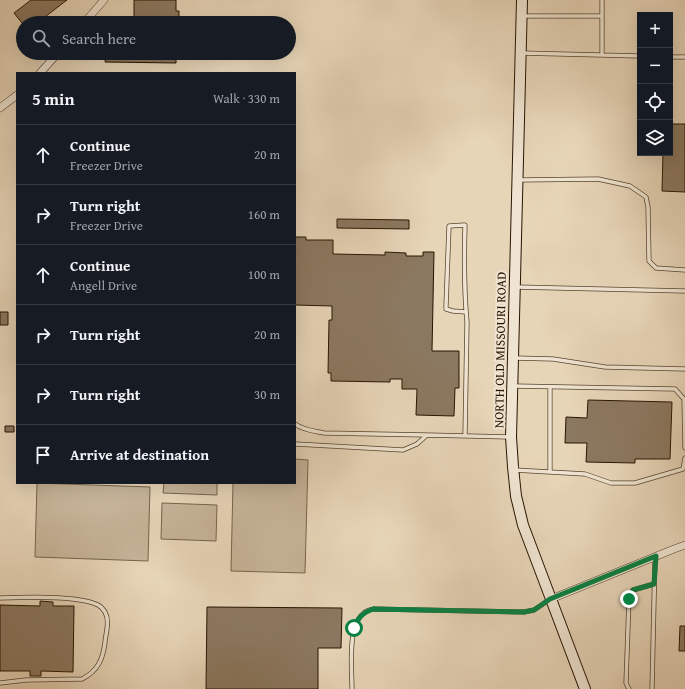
<!DOCTYPE html>
<html lang="en">
<head>
<meta charset="utf-8">
<style>
  :root { --surface:#171b24; --page:#20242c; --text:#f1f3f6; --muted:#9ea1a6; --line:#363941 }
  body { margin:0; font-family:"Gentium Book Plus",serif; background:var(--page); color:var(--text) }
  .controls { position:absolute; right:12px; top:12px; display:grid; overflow:hidden; border-radius:0px; box-shadow:0 4px 16px #0002 }
  .controls button { width:36px; height:36px; display:grid; place-items:center; padding:0; border:0; border-bottom:1px solid var(--line); background:var(--surface); color:var(--text); font:20px sans-serif }
  .stop { position:absolute; width:12px; height:12px; margin:-9px; border:3px solid #0b8043; border-radius:50%; background:#fff }
  .stop.end { background:#0b8043; border-color:#fff; box-shadow:0 1px 4px #0008 }
  .list { margin:0; padding:0; list-style:none }
  h2 { display:flex; justify-content:space-between; align-items:center; height:52px; margin:0; padding:0 16px; font-size:17px }
  h2 small { font-size:13px; font-weight:400; color:var(--muted) }
  .list li { display:grid; grid-template-columns:26px 1fr auto; gap:12px; align-items:center; box-sizing:border-box; height:60px; padding:0 16px; border-top:1px solid var(--line) }
  .list b { display:block; font-size:15px; white-space:nowrap }
  .list p { margin:0; font-size:13px; white-space:nowrap; color:var(--muted) }
  .list em { font-size:13px; font-style:normal; color:var(--muted) }
  .icon { flex:none; width:22px; height:22px; fill:none; stroke:currentColor; stroke-width:2; stroke-linecap:round; stroke-linejoin:round }
  .map { position:relative; flex:none; width:685px; height:689px; overflow:hidden }
  .search { position:absolute; background:var(--surface); box-shadow:0 4px 16px #0002; left:16px; top:16px; width:280px; height:44px; display:flex; align-items:center; gap:10px; box-sizing:border-box; padding:0 14px; border-radius:22px; color:var(--muted); font-size:15px }
  .panel { position:absolute; background:var(--surface); box-shadow:0 4px 16px #0002; left:16px; top:72px; width:280px; height:412px; border-radius:0px }
  .map>svg:first-child { display:block }
</style>
</head>
<body>
<div class="map">
<svg width="685" height="689" viewBox="0 0 685 689">
  <rect width="100%" height="100%" fill="#e7d5b8"/>
  <filter id="stains"><feTurbulence type="fractalNoise" baseFrequency=".005" numOctaves="4"/><feColorMatrix values="0 0 0 0 .2 0 0 0 0 .09 0 0 0 0 .02 0 0 0 .5 -.17"/></filter>
  <radialGradient id="worn" r=".72"><stop offset=".6" stop-color="#630" stop-opacity="0"/><stop offset="1" stop-color="#630" stop-opacity=".3"/></radialGradient>
  <path fill="#c6b499" stroke="#76644c" d="M295,459L308,460L305,573L231,571L233,483H295Z
    M37,483L150,487L148,561L35,557Z
    M164,483H217V495L163,493Z
    M162,503L217,505L216,541L161,539Z"/>
  <path fill="#8b7860" stroke="#271400" d="M31,0H67L37,23H22L14,13Z
    M134,0H176V11H179V18H134Z
    M106,53H176V63L105,62Z
    M670,124H685V192L662,191L663,153H670Z
    M337,219L409,220V229L337,228Z
    M295,237H306V240H333V254L385,255V252L406,253V256H423V252H434L432,351H459V388H455L454,416L416,415L417,389H402V379H390V382L331,381V373H328L329,320H332V306L295,305Z
    M0,312H8V325H0Z
    M588,400L672,402L670,459H635V463L586,462L587,443H565L566,417L587,418Z
    M5,426H14V432H5Z
    M40,601L53,602V606H74L73,672L41,671V676H30V671H0V605L40,606Z
    M207,607L342,608L341,648H318V689H206Z
    M680,626H685V651H679Z"/>
  <g fill="none" stroke-linecap="round" stroke-linejoin="round">
    <defs>
      <path id="lane" d="M523,16H602
        M521,53L640,56
        M602,55V0
        M670,57H685
        M519,180L598,179L630,186L646,197L648,207L649,261L656,268L685,270
        M516,287L685,291
        M514,358L553,359L605,367L685,369
        M513,386L675,389L684,399L685,448
        M295,424C303,430 314,431 324,433L427,435
        M465,436L467,322C464,290 464,258 465,225L449,226L446,306V309L453,311L466,312
        M295,444L403,450L417,444L427,435L510,437
        M514,470L585,474L611,483H635L683,469L685,458
        M550,472V387
        M0,598C23,597 79,595 98,605C100,606 103,609 105,612C110,621 106,632 105,642C103,659 98,671 82,679L26,680L0,683
        M352,689C352,670 347,624 364,613C366,611 370,610 373,609L524,612L534,610L549,600
        M629,689L626,683L629,599L633,590L654,584
        M652,689L655,557"/>
      <path id="street" d="M84,23L104,0
        M40,73L58,53
        M0,108L17,95
        M551,599L674,549L685,545"/>
      <path id="secondary" d="M522,0L511,437L513,467L516,496L523,525L585,689"/>
    </defs>
    <use href="#lane" stroke="#57442e" stroke-width="5"/>
    <use href="#street" stroke="#57442e" stroke-width="8"/>
    <use href="#secondary" stroke="#271400" stroke-width="12"/>
    <use href="#lane" stroke="#efe4d1" stroke-width="3.5"/>
    <use href="#street" stroke="#efe4d1" stroke-width="7"/>
    <use href="#secondary" stroke="#efe4d1" stroke-width="10"/>
  </g>
  <g fill="none" stroke-linecap="round" stroke-linejoin="round">
    <path stroke="#0b8043" stroke-width="5" d="M354,628C358,618 362,613 373,609L524,612L534,610L550,599L656,556L654,584L633,590L629,599"/>
  </g>
  <g text-anchor="middle" dominant-baseline="central" stroke-width="4" stroke-linejoin="round" paint-order="stroke">
    <g font-size="13" fill="#271400" stroke="#efe4d1">
      <text transform="translate(500 350) rotate(-89)">NORTH OLD MISSOURI ROAD</text>
    </g>
  </g>
  <rect width="100%" height="100%" filter="url(#stains)"/>
  <rect width="100%" height="100%" fill="url(#worn)"/>
</svg>
<div class="controls">
<button>+</button>
<button>−</button>
<button><svg class="icon" aria-label="locate" viewBox="0 0 24 24"><circle cx="12" cy="12" r="6"/><path d="M12 2v4M12 18v4M2 12h4M18 12h4"/></svg></button>
<button><svg class="icon" aria-label="layers" viewBox="0 0 24 24"><path d="M12 4l9 5-9 5-9-5zM3 14l9 5 9-5"/></svg></button>
</div>
<div class="stop" style="left:354px;top:628px"></div>
<div class="stop end" style="left:629px;top:599px"></div>
<div class="search"><svg class="icon" aria-label="search" viewBox="0 0 24 24"><circle cx="10" cy="10" r="6"/><path d="M15 15l6 6"/></svg>Search here</div>
<section class="panel">
<h2>5 min<small>Walk · 330 m</small></h2>
<ul class="list">
<li><svg class="icon" aria-label="ahead" viewBox="0 0 24 24"><path d="M12 20V5M6 11l6-6 6 6"/></svg><div><b>Continue</b><p>Freezer Drive</p></div><em>20 m</em></li>
<li><svg class="icon" aria-label="right" viewBox="0 0 24 24"><path d="M7 20v-9h11M14 6l5 5-5 5"/></svg><div><b>Turn right</b><p>Freezer Drive</p></div><em>160 m</em></li>
<li><svg class="icon" aria-label="ahead" viewBox="0 0 24 24"><path d="M12 20V5M6 11l6-6 6 6"/></svg><div><b>Continue</b><p>Angell Drive</p></div><em>100 m</em></li>
<li><svg class="icon" aria-label="right" viewBox="0 0 24 24"><path d="M7 20v-9h11M14 6l5 5-5 5"/></svg><div><b>Turn right</b></div><em>20 m</em></li>
<li><svg class="icon" aria-label="right" viewBox="0 0 24 24"><path d="M7 20v-9h11M14 6l5 5-5 5"/></svg><div><b>Turn right</b></div><em>30 m</em></li>
<li><svg class="icon" aria-label="arrive" viewBox="0 0 24 24"><path d="M6 21V4h12l-3 4 3 4H6"/></svg><div><b>Arrive at destination</b></div></li>
</ul>
</section>
</div>
</body>
</html>
